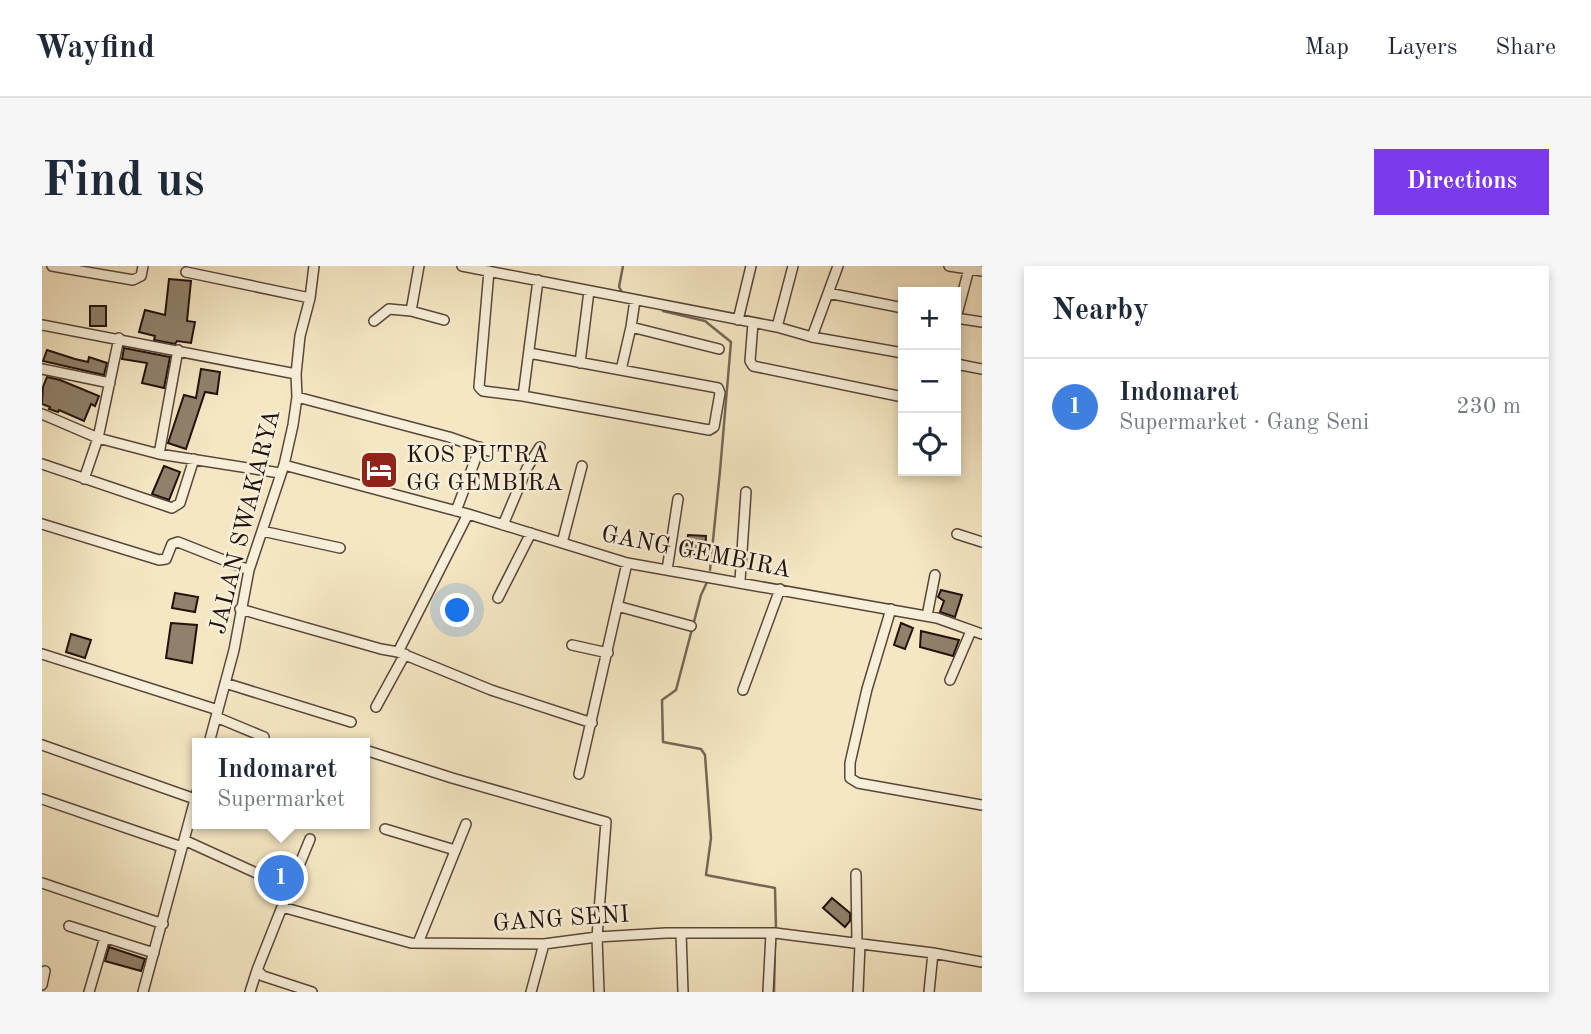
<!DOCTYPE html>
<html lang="en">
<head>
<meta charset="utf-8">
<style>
  :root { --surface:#fff; --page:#f6f6f7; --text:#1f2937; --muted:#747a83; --line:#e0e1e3; --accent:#7c3aed }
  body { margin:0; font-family:"Old Standard TT",serif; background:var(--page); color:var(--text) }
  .controls { position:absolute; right:21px; top:21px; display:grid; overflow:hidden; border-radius:0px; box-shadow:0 4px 10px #0003 }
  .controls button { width:63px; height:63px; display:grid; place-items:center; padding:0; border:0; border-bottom:2px solid var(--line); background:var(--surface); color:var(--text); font:35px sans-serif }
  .you { position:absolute; left:416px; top:345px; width:24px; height:24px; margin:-18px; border:5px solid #fff; border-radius:50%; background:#1a73e8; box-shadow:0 0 0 10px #1a73e833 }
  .badge { display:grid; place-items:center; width:46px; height:46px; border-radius:50%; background:var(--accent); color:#fff; font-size:23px; font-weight:700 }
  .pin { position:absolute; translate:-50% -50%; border:4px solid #fff; box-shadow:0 2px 7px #0006 }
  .popup { position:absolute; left:150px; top:472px; width:178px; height:91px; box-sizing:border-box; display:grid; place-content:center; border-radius:0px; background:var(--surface); filter:drop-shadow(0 2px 5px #0005); font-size:23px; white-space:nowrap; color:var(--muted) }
  .popup b { font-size:26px; color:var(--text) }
  .popup::after { content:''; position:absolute; left:50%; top:100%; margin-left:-14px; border:14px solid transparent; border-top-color:var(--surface) }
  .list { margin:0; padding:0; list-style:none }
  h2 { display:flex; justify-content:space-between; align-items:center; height:91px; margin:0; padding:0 28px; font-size:30px }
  h2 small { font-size:23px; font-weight:400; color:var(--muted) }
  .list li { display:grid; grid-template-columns:46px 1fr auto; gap:21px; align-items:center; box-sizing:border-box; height:98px; padding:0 28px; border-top:2px solid var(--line) }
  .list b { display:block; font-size:26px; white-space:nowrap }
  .list p { margin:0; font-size:23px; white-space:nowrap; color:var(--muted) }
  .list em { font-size:23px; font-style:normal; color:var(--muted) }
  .icon { flex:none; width:38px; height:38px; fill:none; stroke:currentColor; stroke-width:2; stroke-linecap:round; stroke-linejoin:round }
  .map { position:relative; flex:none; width:940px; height:726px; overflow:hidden; border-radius:0px }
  header { display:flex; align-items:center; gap:42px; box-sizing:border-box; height:98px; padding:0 35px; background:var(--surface); border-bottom:2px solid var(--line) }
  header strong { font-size:33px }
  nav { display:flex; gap:38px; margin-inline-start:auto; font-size:24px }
  .intro { display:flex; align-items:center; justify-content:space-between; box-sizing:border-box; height:168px; padding:0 42px }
  h1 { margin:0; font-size:49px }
  .button { padding:18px 32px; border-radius:0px; background:var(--accent); color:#fff; font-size:24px; font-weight:700 }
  main { display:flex; gap:42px; padding:0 42px }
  aside { flex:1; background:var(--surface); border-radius:0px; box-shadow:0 4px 10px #0003 }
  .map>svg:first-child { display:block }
</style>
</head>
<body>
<header>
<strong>Wayfind</strong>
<nav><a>Map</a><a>Layers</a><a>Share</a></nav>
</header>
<div class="intro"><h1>Find us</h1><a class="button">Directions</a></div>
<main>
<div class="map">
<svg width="940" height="726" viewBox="0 0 940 726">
  <rect width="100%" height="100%" fill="#f5e7c4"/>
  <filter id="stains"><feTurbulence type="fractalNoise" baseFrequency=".00286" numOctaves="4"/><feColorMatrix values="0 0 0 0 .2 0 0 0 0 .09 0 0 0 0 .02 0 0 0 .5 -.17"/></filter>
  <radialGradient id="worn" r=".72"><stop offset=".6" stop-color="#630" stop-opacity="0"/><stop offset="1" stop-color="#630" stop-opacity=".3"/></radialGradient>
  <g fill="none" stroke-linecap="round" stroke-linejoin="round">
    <path stroke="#756755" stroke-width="2.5" d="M581,28L577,21L581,0
      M621,45L663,55L689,76L678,205L668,304
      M666,314L659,329L634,424L620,434L621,476L659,483L663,489L669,572L664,609L733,622L734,663
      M732,726L733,677"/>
  </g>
  <path fill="#90816c" stroke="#22120c" stroke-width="2" d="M127,13L149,15L145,55L153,56L149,77L135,75L133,78L112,74L113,70L97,66L103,44L123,49Z
    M48,40H64V60H48Z
    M82,82L128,91L122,122L100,117L105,97L80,93Z
    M5,84L33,93L46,96L47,91L65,97L62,109L1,95Z
    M159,103L178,106L175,128L163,126L144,183L126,177L142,129L154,132Z
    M5,111L18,114L57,130L53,140L49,138L42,155L17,144L16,146L7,143L8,141L0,138L1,121Z
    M122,200L138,206L127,234L110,228Z
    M646,269L664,270L663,289L643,288Z
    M899,324L920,329L913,351L898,346L902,335L896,331Z
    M133,327L156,331L153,346L130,342Z
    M129,357L155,359L150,397L124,392Z
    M859,357L871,362L863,383L852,379Z
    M879,365L917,374L911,390L878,381Z
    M29,368L49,374L43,392L24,386Z
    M790,632L808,647V655L803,661L781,642Z
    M67,681L103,693L99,705L63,695Z"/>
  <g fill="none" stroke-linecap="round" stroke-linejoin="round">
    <defs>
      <path id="minor" d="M10,0L91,14L99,10L101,0
        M420,0L735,61L770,71L861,87
        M907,0L940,5
        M447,5L437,121L441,125L481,130L667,164L672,161L678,127L676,122L487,87
        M144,6L268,32
        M786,27L861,42
        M593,34L589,61L677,83
        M369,45L377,0
        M914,52L927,3
        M914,52L940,56
        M696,54L709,0
        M332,55L347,43L369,45L402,54
        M711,57L708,95L711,100L861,131
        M0,59L254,108
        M735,61L751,0
        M770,71L796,0
        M538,97L547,25
        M914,98L940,103
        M0,103L68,117
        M579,104L589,61
        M481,130L496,14
        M255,131L407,171L447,185
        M0,148L56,172L117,188L238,207
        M117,188L136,84
        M0,198L130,242L138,237L152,193
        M242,199L426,248L585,297L895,352L940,368
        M42,213L56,172L77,72
        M414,245L438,181
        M0,258L117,294L124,293L130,278L136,276L207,304
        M461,259L485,202L498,181
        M220,265L298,282
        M915,268L940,276
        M520,277L540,200
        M625,304L636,233
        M698,315L704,226
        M456,332L489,267
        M575,340L649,360
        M198,343L339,383L356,386L426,248
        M849,343L825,423L808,497V512L816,517L940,539
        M885,350L893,309
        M530,379L566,387
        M356,386L449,424L550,457
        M0,388L176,444
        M908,414L929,365
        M183,417L309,456
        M701,424L738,323
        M334,441L363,388
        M174,451L222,471
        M167,477L192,384L207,304L242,199L251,159L255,131L254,108L258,70L268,32L272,0
        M0,479L153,533
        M323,484L410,512L564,556L555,671L557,726
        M537,508L585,297
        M0,533L140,581
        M343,563L413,584
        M268,573L240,641L369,677L502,678L555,671L624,667H733L891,687L940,696
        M142,574L247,622
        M814,608L815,677
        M0,617L121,658
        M240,641L215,704L221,710L270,726
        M27,660L112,687
        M639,667L641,726
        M376,677L424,558
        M0,719L3,705
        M47,726L63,671
        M101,726L155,526
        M208,726L215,704
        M489,726L502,678
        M726,726L729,667
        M816,726L818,678
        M887,726L891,687"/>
    </defs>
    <use href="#minor" stroke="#57473a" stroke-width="12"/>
    <use href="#minor" stroke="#f8efd9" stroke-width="9"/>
  </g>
  <defs>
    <symbol id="hotel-square" viewBox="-11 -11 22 22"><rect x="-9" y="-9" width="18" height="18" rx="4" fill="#8f2418" stroke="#f8efd9"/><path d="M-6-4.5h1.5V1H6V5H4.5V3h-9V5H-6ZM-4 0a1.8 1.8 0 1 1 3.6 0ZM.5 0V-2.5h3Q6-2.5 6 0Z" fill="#fff"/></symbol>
  </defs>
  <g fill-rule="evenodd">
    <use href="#hotel-square" x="315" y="182" width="44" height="44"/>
  </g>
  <g text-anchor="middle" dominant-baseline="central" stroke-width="5" stroke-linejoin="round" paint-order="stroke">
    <g font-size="24" fill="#22120c" stroke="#f8efd9" text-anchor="start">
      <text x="364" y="190">KOS PUTRA<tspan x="364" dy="28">GG GEMBIRA</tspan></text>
    </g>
    <g font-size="24" fill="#22120c" stroke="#f8efd9">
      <text transform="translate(204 256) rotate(-76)">JALAN SWAKARYA</text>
      <text transform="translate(654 287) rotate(11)">GANG GEMBIRA</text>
      <text transform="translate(519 654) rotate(-4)">GANG SENI</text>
    </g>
  </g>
  <rect width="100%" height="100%" filter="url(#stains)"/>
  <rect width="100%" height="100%" fill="url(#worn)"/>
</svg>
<div class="controls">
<button>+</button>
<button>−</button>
<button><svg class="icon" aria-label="locate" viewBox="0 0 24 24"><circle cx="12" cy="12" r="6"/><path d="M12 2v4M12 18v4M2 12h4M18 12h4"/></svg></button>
</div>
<div class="you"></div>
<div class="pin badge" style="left:239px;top:612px;background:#3f7fe0">1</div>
<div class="popup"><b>Indomaret</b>Supermarket</div>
</div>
<aside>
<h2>Nearby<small></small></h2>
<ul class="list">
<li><span class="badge" style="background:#3f7fe0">1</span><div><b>Indomaret</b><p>Supermarket · Gang Seni</p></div><em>230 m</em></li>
</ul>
</aside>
</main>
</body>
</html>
